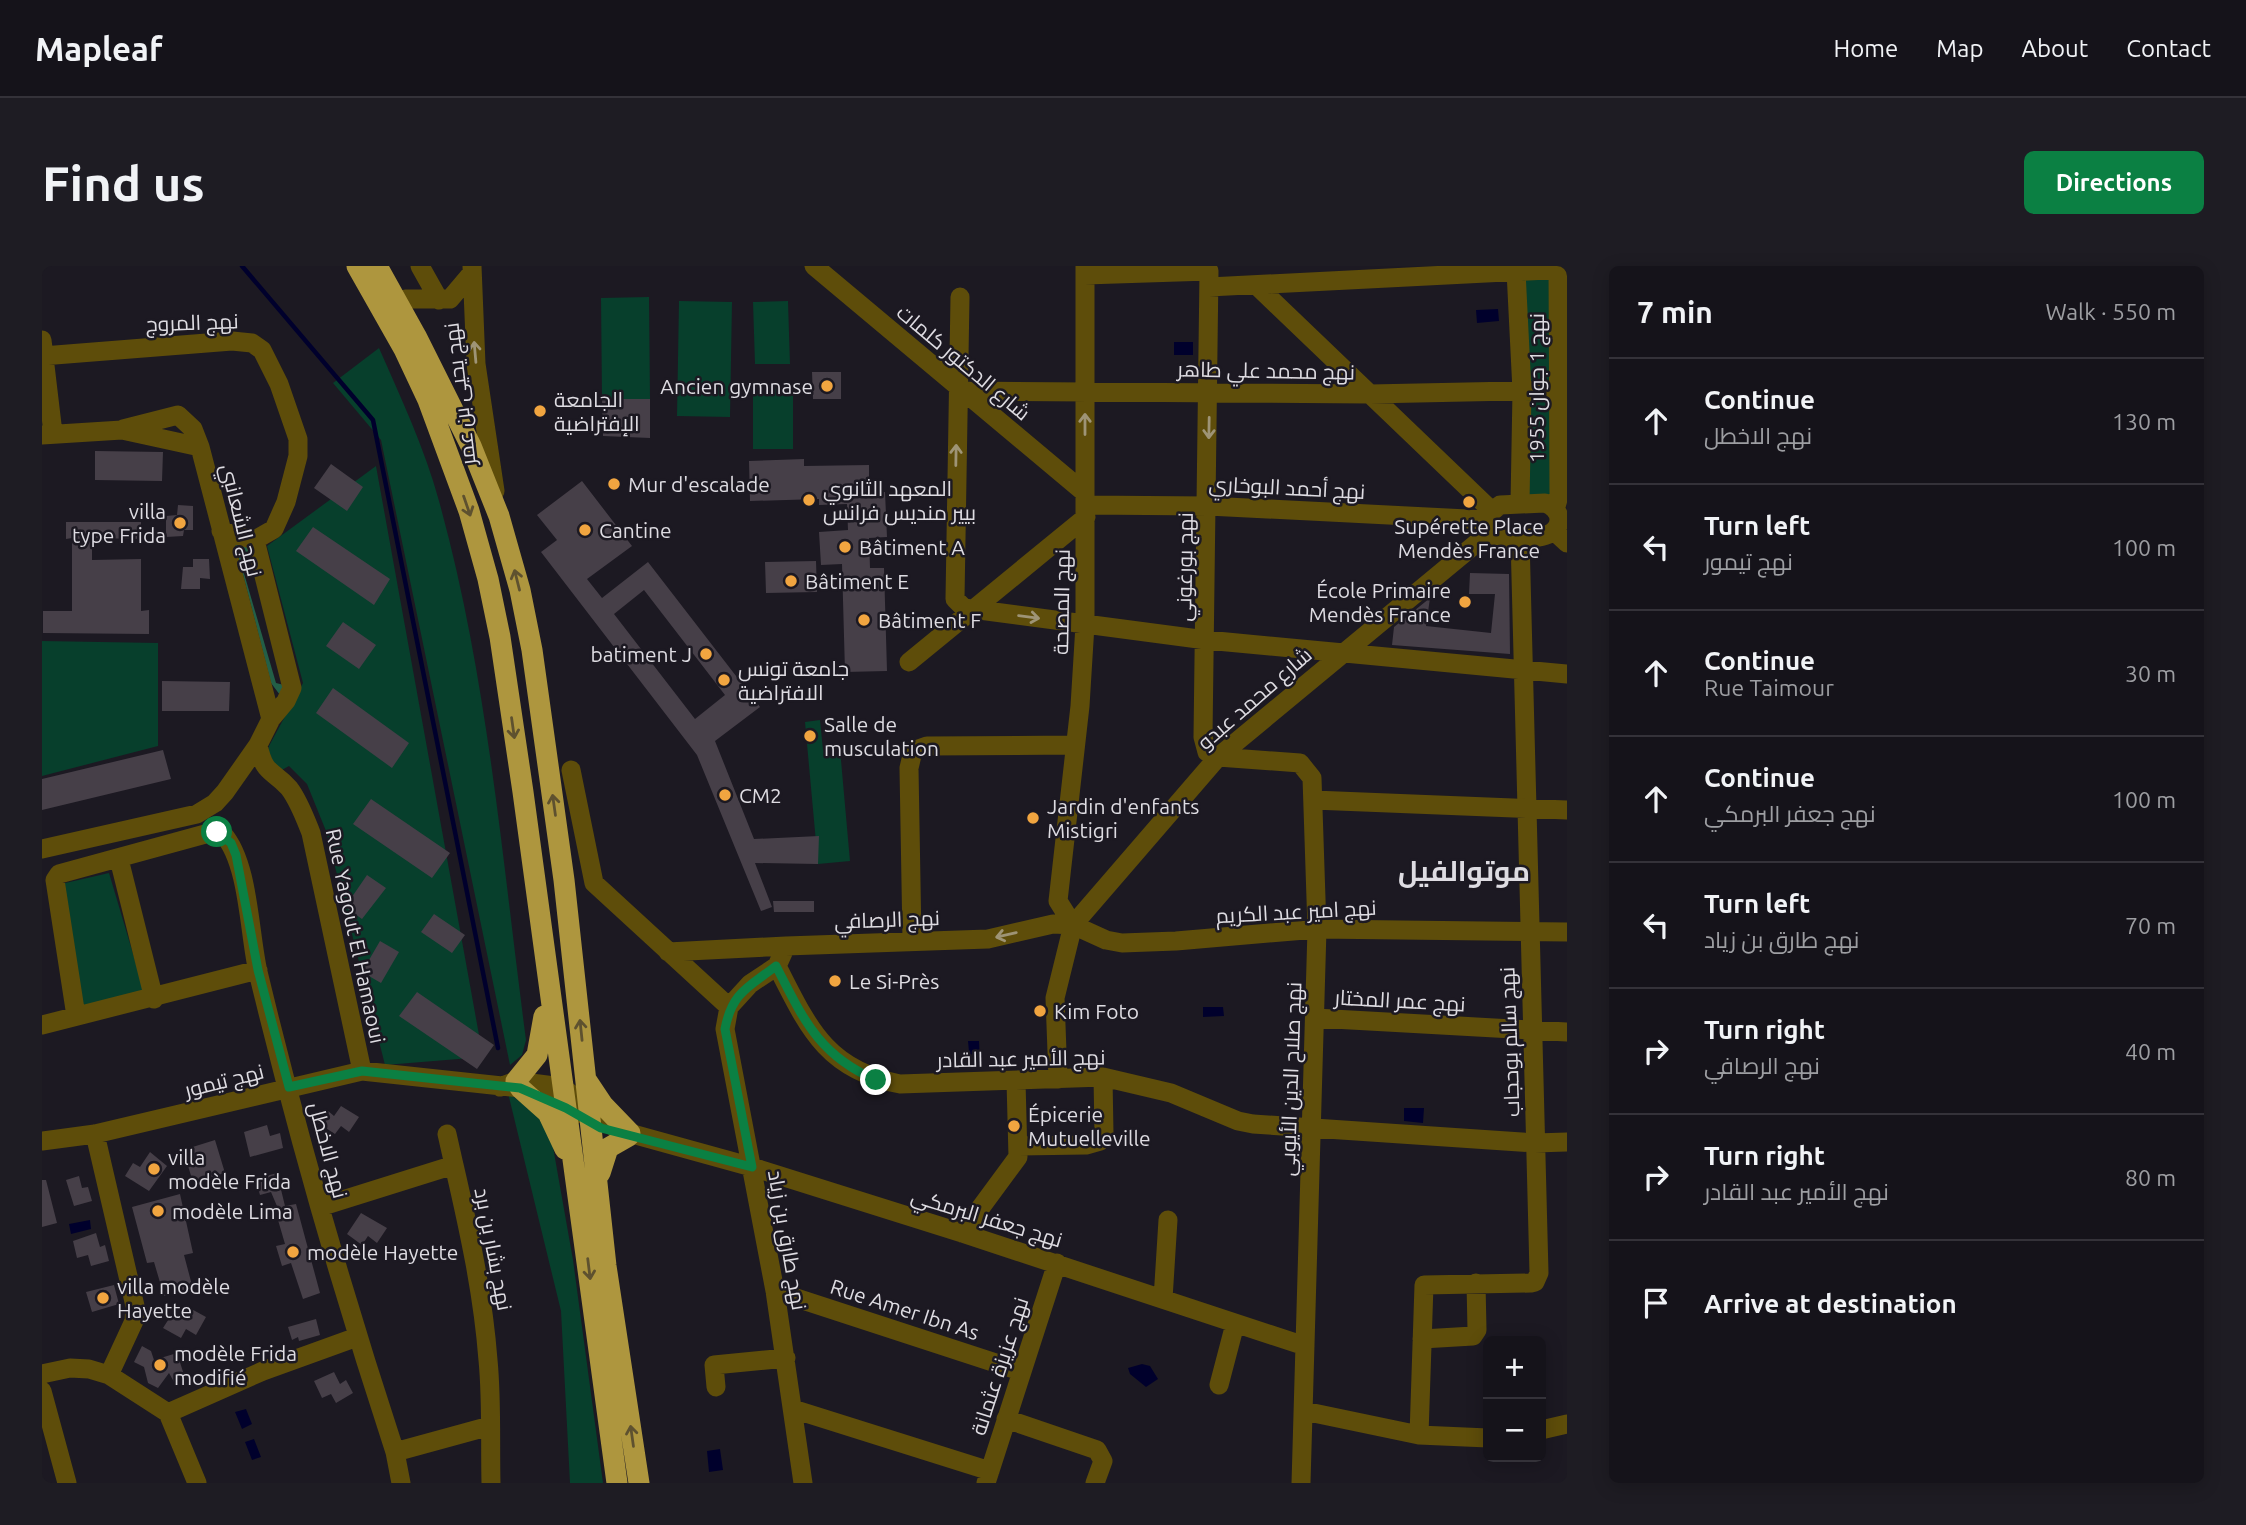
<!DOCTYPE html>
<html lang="en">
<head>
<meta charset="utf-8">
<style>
  :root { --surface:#15131a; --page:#1e1c23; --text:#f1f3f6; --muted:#9d9ea2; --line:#343239; --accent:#0b8043 }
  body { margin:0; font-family:Ubuntu,Cairo,sans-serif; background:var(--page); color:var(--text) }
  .controls { position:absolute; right:21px; bottom:21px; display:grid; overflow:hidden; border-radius:10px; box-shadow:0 4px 18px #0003 }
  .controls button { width:63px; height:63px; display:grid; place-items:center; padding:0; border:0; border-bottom:2px solid var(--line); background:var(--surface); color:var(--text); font:35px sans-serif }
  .stop { position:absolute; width:21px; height:21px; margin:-16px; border:5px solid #0b8043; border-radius:50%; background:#fff }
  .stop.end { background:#0b8043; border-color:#fff; box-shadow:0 2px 7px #0008 }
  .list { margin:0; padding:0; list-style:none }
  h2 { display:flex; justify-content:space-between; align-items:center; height:91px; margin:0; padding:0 28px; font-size:30px }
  h2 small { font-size:23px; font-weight:400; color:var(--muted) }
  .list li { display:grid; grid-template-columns:46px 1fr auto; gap:21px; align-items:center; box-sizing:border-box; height:126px; padding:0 28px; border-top:2px solid var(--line) }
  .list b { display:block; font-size:26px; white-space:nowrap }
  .list p { margin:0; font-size:23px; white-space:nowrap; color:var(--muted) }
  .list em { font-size:23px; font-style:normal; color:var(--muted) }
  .icon { flex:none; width:38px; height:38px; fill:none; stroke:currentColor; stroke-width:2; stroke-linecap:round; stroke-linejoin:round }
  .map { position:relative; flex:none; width:1525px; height:1217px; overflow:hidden; border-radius:10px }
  header { display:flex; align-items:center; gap:42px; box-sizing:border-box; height:98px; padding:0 35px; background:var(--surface); border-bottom:2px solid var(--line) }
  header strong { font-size:33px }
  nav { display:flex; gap:38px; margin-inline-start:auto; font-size:24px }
  .intro { display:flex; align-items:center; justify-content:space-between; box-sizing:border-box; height:168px; padding:0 42px }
  h1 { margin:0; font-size:49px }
  .button { padding:18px 32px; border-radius:10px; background:var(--accent); color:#fff; font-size:24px; font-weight:700 }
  main { display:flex; gap:42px; padding:0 42px }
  aside { flex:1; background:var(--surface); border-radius:10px; box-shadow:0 4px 18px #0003 }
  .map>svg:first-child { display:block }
</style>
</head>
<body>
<header>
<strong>Mapleaf</strong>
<nav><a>Home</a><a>Map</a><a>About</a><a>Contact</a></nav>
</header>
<div class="intro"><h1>Find us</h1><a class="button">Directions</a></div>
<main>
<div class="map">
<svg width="1525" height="1217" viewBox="0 0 1525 1217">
  <rect width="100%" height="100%" fill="#1c1922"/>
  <path fill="#073f2c" d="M1513,9V231L1483,230L1480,10Z
    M607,31L608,133H560L559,32Z
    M637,35L690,36L688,151L635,150Z
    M746,35L748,98H713L711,36Z
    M337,82C359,132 383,183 397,235C446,412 460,593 484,774L480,789L468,799L339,174L291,117Z
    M711,122L751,123V183H711Z
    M334,200L441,791L343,799L284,565L265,518L247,500L238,505L225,491L227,480L261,417L225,280Z
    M0,375L116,377V480L0,510Z
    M778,454L781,484L798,483L808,595L776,598L763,456Z
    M67,607L103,728L39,745L19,618Z
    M466,827L498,850L508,864L531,994L561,1217H528L519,1045Z"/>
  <path fill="#235f47" d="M193,278H206L210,290L199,297L234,417L246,420L238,429L229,417Z"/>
  <path fill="#00002c" d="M1456,43L1457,55L1435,57L1434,44Z
    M1132,76H1151V89H1132Z
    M1161,741H1181L1182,750L1161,751Z
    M926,775H937L938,796L928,797Z
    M1362,842H1382L1381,857L1362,855Z
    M48,954L49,963L29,968L27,958Z
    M1100,1098L1108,1100L1116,1113L1104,1121L1088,1108L1086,1102Z
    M204,1143L210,1158L200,1163L193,1146Z
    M212,1173L219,1191L210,1194L203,1176Z
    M678,1183L681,1204L667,1206L665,1185Z"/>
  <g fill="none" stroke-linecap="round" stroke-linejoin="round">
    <path stroke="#00002c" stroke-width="4.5" d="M200,0L331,154L456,782"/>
  </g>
  <path fill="#463f48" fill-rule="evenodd" d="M770,106H799V133H771Z
    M560,133H608V172L561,170Z
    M53,185L121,186L120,215L53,214Z
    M762,193V200L827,199V227L843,226L845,271L827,272L828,302H842L845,405L803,406L800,298L779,299L777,266L806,264L805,238L777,239V233L708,235L707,195Z
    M289,198L321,221L305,245L272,222Z
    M540,215L590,280L545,313L560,332L606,296L718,441L673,475L712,573L777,570L776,598L713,597L730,641L719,645L655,489L499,286L515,274L495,249ZM602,324L683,429L653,453L572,348Z
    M136,239L151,240V264H142L141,270L124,271V250L135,249Z
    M24,256H99V273L50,272V294L99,293V345L107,344V368L1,367V345H30V272L24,273Z
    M271,261L348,313L332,339L254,285Z
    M151,293H167L168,313L158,312V323H139L141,301H151Z
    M774,295L775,326L724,327L723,296Z
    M1428,307L1467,308L1468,388L1350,379L1352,361L1388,332L1384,360L1449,367L1453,328H1427Z
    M301,356L334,379L317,403L284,380Z
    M120,415L188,416L187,445H120Z
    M291,422L367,477L350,502L274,447Z
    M121,484L129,513L0,544V513Z
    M329,533L408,587L390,612L311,558Z
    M325,609L344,622L320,653L303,641Z
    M731,635H772V646H732Z
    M392,648L423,669L410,687L379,666Z
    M338,675L357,686L339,717L320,706Z
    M375,726L452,779L435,803L357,750Z
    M299,840L317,851L307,866L299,860L293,868L276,857L285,844L292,850Z
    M225,859L228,870L238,867L241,882L208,891L202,866Z
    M173,874L183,907L151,916L141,884Z
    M108,886L125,900L107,925L83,910L91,897L98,901Z
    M235,907L243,940L254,938L278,1027L261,1033L249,997L240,1000L234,980L243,978L236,954L240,952L229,926L218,929L213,913Z
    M37,910L40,922L46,921L50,935L32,940L24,914Z
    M0,914H4L15,957L0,961Z
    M138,928L151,987L142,989L151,1023L122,1030L112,996L105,997L90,941Z
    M319,947L345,962L335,977L326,970L320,979L305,968Z
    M54,967L58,981L63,979L67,995L49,1000L46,989L35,992L31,975Z
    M72,1019L77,1038L50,1046L44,1026Z
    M144,1040L164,1051L154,1069L144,1063L139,1072L121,1062L130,1048L138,1052Z
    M274,1053L278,1069L257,1075L256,1071L250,1074L246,1061Z
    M100,1080L109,1085L112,1094L135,1087L143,1112L132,1116L127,1107L116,1122L106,1117L102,1101L92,1096Z
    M292,1106L298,1118L304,1114L311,1127L294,1137L289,1128L280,1132L272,1115Z"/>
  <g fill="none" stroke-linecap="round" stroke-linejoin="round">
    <path stroke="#5e4d0a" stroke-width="19" d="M378,0L397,34
      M430,0L434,98L453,225
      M772,0L1043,227
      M1474,5L1480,125L1478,237
      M1043,9L1167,5L1161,471L1165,486L1176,491L1258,497L1270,512L1275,663L1259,1217
      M1214,19L1449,244
      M1167,21L1525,3
      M918,31L913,333L922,342L1164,374L1525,408
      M363,33H408L430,7
      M0,74L11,167
      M0,90L190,75L210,77L220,84L237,118L256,173V190L244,236L232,263L213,274L179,265
      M922,125L1328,128L1525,124
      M81,163L136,149L151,163L158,181
      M0,169L80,164L158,181L229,453
      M1503,237C1511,240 1517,245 1517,254C1517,277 1473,272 1457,273L1446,262V249L1458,239Z
      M1043,239L1166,240L1445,254
      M1513,244L1517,230L1516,0
      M1512,265L1525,277
      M867,396L1044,251
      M216,479C223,510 229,502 247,522C257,535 263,552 269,567L320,805
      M529,504L552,617L687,741
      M1271,534L1525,544
      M0,583L155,548L173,537L183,526L216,479L229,453L244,435L250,422L213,274
      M77,593L112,733
      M1031,659L1016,635L1038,440L1043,359V0
      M870,674L867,502L871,485L885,480L1033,479
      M626,686L744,680
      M735,700C766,761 784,804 858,818L1061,811L1129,827L1196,855L1211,858L1493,877L1525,876
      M687,741L708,718L735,700L744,680L946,673L1011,658L1031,659L1064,674L1080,677L1134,675L1275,663L1525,666
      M687,741L683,763L733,1025L761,1217
      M34,750L13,614L17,608L167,567L181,568C207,597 207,667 216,706C255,868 301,1028 353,1186L359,1217
      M1273,752L1525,766
      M0,759L216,704
      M1016,813L1013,732L1031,659L1176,491L1448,266
      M458,821L474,815L520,821L576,864L710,901L920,967L1263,1080
      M53,868L93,1040L92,1055L67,1109
      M405,868L412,899
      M0,875L53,868L320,805L478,822L534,848
      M977,880L1044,879L1058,875L1062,868L1061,811
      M278,941L412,899C427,964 441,1028 446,1094C450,1135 448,1176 449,1217
      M920,967L976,891L974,815
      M733,1025L978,1105
      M1121,1033L1126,954
      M1380,1073L1431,1070L1435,1064L1434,1017
      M0,1108L28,1102L47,1103L67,1109L126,1147L155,1217
      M1177,1119L1193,1058
      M674,1121L672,1099L744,1092
      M0,1125L25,1217
      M751,1143L948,1205
      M1262,1145L1377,1169L1446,1172
      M126,1147L221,1105L315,1071
      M964,1153L1055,1184L1061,1195L1053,1217
      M1499,1164L1525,1158
      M1377,1169L1382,1019L1489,1017L1493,1016L1497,1007L1478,272
      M353,1186L448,1160
      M944,1217L1015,997"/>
    <path stroke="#ae963e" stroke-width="21" d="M315,0L362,83L386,134L427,245L446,313L458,371L481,526L575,1217
      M335,0L374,70L429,180L457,250L478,324L490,384L522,614L564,1000L597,1217
      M474,815L495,789L502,750
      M545,815L561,839L588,867
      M478,822L506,847L523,883
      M558,907L566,882L587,870"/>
  </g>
  <defs><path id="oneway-shaft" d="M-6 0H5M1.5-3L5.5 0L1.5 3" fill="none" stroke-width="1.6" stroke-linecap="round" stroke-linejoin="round" transform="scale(1.75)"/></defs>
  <g stroke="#9e9476">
    <use href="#oneway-shaft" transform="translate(433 86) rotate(-95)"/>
    <use href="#oneway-shaft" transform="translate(1043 158) rotate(-90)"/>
    <use href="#oneway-shaft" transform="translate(1167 162) rotate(91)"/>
    <use href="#oneway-shaft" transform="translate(914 189) rotate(-89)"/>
    <use href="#oneway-shaft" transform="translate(987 351) rotate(7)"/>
    <use href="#oneway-shaft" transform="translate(964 669) rotate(167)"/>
  </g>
  <g stroke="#5e512f">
    <use href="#oneway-shaft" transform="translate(425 240) rotate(71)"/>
    <use href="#oneway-shaft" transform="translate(475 314) rotate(-104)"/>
    <use href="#oneway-shaft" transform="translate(471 462) rotate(82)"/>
    <use href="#oneway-shaft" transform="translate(512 539) rotate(-98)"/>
    <use href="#oneway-shaft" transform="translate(539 764) rotate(-96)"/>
    <use href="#oneway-shaft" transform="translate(547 1003) rotate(83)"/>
    <use href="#oneway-shaft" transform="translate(590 1170) rotate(-98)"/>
  </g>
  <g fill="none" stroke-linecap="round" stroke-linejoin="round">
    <path stroke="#0b8043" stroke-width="9" d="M175,566L189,577L194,589L216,704L247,821L320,805L478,822L524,842L559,862L710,901L683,763C690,726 707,721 734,700C761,752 776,789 834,814"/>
  </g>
  <g fill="#f1a540" stroke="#1c1922" stroke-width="2.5">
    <circle cx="785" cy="120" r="7"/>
    <circle cx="498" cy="145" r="7"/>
    <circle cx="572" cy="218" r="7"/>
    <circle cx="767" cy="234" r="7"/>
    <circle cx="1427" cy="236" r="7"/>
    <circle cx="138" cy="257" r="7"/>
    <circle cx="543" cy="264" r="7"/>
    <circle cx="803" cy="281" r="7"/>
    <circle cx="749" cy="315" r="7"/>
    <circle cx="1423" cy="336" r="7"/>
    <circle cx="822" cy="354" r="7"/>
    <circle cx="664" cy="388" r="7"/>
    <circle cx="682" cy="414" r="7"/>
    <circle cx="768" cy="470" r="7"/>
    <circle cx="683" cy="529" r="7"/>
    <circle cx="991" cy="552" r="7"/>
    <circle cx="793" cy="715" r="7"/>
    <circle cx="998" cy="745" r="7"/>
    <circle cx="972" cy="860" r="7"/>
    <circle cx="112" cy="903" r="7"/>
    <circle cx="116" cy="945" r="7"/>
    <circle cx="251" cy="986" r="7"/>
    <circle cx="61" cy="1032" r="7"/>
    <circle cx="118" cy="1099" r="7"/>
  </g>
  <g text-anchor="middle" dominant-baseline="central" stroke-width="5" stroke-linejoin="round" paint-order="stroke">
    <g font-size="21" fill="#dedce2" stroke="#1c1922">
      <text transform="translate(150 56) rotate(-2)">نهج المروج</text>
      <text transform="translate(922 96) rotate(40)">شارع الدكتور كلمات</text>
      <text transform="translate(1224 104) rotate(1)">نهج محمد علي طاهر</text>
      <text transform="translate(1494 122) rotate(-90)">نهج 1 جوان 1955</text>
      <text transform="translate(417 128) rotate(-97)">نهج يحيى بن عمر</text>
      <text transform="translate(1245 221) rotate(3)">نهج أحمد البوخاري</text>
      <text transform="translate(200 254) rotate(76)">نهج الشعانبي</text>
      <text transform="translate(1142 301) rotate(-89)">نهج بورغوني</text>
      <text transform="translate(1019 336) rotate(-89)">نهج المصحة</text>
      <text transform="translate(1212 432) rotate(-41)">شارع محمد عبدو</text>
      <text transform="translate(1254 645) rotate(-3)">نهج امير عبد الكريم</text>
      <text transform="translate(845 653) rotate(-2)">نهج الرصافي</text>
      <text transform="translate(314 670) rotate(78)">Rue Yagout El Hamaoui</text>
      <text transform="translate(1358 734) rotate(3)">نهج عمر المختار</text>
      <text transform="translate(1467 776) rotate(-92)">نهج سالم بوحجاب</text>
      <text transform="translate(979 792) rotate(-1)">نهج الأمير عبد القادر</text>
      <text transform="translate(1248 813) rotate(-88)">نهج صلاح الدين الأيوبي</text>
      <text transform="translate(182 814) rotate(-14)">نهج تيمور</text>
      <text transform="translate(287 884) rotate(75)">نهج الاخطل</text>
      <text transform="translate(945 951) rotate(17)">نهج جعفر البرمكي</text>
      <text transform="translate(746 974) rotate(80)">نهج طارق بن زياد</text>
      <text transform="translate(452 983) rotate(79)">نهج بشار بن برد</text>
      <text transform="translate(863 1043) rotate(18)">Rue Amer Ibn As</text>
      <text transform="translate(957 1100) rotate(-72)">نهج عزيزة عثمانة</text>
    </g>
    <g font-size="21" fill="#dedce2" stroke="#1c1922" text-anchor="start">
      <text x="771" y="120" text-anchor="end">Ancien gymnase</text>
      <text x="512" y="133">الجامعة<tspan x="512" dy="24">الإفتراضية</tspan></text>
      <text x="586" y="218">Mur d'escalade</text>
      <text x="781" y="222">المعهد الثانوي<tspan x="781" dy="24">بيير منديس فرانس</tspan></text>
      <text x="124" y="245" text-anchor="end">villa<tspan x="124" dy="24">type Frida</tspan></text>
      <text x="1427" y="260" text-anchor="middle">Supérette Place<tspan x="1427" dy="24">Mendès France</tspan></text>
      <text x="557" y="264">Cantine</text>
      <text x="817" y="281">Bâtiment A</text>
      <text x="763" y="315">Bâtiment E</text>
      <text x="1409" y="324" text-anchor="end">École Primaire<tspan x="1409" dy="24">Mendès France</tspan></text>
      <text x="836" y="354">Bâtiment F</text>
      <text x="650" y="388" text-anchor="end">batiment J</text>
      <text x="696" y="402">جامعة تونس<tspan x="696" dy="24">الافتراضية</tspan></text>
      <text x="782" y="458">Salle de<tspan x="782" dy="24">musculation</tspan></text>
      <text x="697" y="529">CM2</text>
      <text x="1005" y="540">Jardin d'enfants<tspan x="1005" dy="24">Mistigri</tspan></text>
      <text x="807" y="715">Le Si-Près</text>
      <text x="1012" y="745">Kim Foto</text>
      <text x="986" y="848">Épicerie<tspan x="986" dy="24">Mutuelleville</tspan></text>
      <text x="126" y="891">villa<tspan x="126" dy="24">modèle Frida</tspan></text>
      <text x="130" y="945">modèle Lima</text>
      <text x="265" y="986">modèle Hayette</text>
      <text x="75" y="1020">villa modèle<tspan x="75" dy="24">Hayette</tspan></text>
      <text x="132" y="1087">modèle Frida<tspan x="132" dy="24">modifié</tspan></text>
    </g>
    <g font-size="28" font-weight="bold" fill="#dedce2" stroke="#1c1922">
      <text x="1422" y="604">موتوالفيل</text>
    </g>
  </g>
</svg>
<div class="controls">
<button>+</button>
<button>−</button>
</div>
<div class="stop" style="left:175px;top:566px"></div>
<div class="stop end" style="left:834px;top:814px"></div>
</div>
<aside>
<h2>7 min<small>Walk · 550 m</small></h2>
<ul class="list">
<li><svg class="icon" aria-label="ahead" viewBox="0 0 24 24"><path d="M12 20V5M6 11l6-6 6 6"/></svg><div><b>Continue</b><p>نهج الاخطل</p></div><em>130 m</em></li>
<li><svg class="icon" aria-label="left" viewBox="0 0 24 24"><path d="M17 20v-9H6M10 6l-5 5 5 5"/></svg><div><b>Turn left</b><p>نهج تيمور</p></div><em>100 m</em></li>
<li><svg class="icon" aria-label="ahead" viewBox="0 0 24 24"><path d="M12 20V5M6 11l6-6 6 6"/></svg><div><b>Continue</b><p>Rue Taimour</p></div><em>30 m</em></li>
<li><svg class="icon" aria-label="ahead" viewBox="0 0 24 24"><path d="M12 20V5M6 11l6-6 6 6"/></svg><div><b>Continue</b><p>نهج جعفر البرمكي</p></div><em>100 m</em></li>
<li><svg class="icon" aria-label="left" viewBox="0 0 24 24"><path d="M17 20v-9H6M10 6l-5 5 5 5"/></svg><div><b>Turn left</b><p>نهج طارق بن زياد</p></div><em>70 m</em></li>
<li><svg class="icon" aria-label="right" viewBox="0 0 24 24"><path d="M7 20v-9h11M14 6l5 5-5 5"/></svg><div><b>Turn right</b><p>نهج الرصافي</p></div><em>40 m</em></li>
<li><svg class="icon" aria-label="right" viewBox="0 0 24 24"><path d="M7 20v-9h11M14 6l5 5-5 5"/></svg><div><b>Turn right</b><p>نهج الأمير عبد القادر</p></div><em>80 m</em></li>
<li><svg class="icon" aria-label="arrive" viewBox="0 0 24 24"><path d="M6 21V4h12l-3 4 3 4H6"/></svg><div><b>Arrive at destination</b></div></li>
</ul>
</aside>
</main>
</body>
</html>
